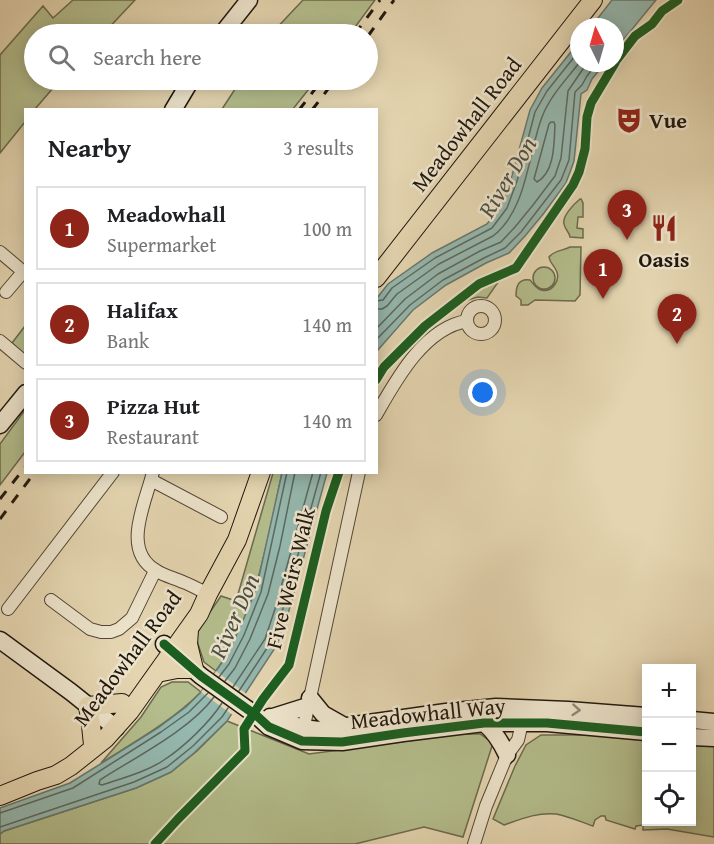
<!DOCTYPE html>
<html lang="en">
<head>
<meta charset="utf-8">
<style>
  :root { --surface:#fff; --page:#f6f6f6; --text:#202124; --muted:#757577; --line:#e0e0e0; --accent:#8f2418 }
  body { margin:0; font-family:"Gentium Book Plus",serif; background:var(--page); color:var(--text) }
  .controls { position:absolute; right:18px; bottom:18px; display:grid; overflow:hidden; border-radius:0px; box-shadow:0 3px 15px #0003 }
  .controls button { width:54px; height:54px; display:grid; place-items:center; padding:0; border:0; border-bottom:2px solid var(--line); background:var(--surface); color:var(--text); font:30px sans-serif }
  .compass { position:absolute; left:570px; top:18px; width:54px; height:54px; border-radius:50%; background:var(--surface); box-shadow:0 3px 15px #0003; rotate:355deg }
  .you { position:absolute; left:483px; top:393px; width:21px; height:21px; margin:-15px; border:4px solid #fff; border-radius:50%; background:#1a73e8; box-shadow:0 0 0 9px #1a73e833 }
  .badge { display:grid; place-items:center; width:39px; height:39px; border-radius:50%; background:var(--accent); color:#fff; font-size:20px; font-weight:700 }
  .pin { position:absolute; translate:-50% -50px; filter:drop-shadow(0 2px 3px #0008) }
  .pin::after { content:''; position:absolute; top:32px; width:21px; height:18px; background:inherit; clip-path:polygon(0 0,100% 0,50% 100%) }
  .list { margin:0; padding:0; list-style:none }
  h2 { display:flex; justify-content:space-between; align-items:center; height:78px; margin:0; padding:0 24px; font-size:26px }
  h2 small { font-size:20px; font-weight:400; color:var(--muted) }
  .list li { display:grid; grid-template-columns:39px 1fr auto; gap:18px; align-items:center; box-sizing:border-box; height:84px; margin:0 12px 12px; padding:0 12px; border:2px solid var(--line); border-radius:0px }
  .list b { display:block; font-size:22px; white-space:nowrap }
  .list p { margin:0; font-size:20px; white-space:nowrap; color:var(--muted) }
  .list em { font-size:20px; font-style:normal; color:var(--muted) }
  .icon { flex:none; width:33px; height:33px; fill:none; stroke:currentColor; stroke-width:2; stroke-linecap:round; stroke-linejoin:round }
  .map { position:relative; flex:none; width:714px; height:844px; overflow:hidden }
  .search { position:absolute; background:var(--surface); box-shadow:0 3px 15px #0003; left:24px; top:24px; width:354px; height:66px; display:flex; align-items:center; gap:15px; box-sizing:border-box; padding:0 21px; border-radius:33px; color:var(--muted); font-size:22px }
  .panel { position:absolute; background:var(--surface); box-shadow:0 3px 15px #0003; left:24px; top:108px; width:354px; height:366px; border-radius:0px }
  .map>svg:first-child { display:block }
</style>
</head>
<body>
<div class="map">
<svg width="714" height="844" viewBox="0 0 714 844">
  <rect width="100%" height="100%" fill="#e4d5b0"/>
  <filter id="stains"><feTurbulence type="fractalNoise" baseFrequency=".00333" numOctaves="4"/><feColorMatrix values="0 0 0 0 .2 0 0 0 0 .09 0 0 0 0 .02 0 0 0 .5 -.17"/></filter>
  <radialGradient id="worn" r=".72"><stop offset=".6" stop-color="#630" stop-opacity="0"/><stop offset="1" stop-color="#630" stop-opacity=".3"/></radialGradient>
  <path fill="#b4bd8c" stroke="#6b6a4e" stroke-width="1.5" d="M73,0H135L103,34H34V80H60L35,109L26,110L25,122L0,153V55L43,6L53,18Z
    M303,0H375L350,34H271Z
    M241,80H316L293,109H222Z
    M580,199H581L583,203V217H578L577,228L583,229V238L570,237C569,231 565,230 564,224C562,216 574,204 580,199Z
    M570,247H581L580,295L575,301L535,300L528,305H521V300L516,296C516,287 518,278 530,280C533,283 536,289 541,290C553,293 561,279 556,270C553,264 550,263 549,257C554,250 563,251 570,247Z
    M533 278a11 11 0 1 1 22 0a11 11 0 1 1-22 0Z
    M501,277V278L487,298L478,297L468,300L466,298L480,286Z
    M25,326V356L12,343Z
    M25,410V452L0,485V444Z
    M273,473H282C267,541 257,613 216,671L204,662L198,644L196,635L208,615L221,596L236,601Z
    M172,682H188L201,692C172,721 136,741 101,763L141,717L161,687Z
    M227,721L309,754L461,734H480L493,743L463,837L424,827L355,844H0V834L4,831L136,788L171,772L197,751Z
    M541,735H596L646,739V822H692V742L714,744V837L667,829L643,830V825L636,826L635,829L606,820L605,816H601L595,820L593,826C581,822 568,816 556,814C538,812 521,819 504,825L493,819L515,766L526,745Z"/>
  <path fill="#95b8af" stroke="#67786f" stroke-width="1.5" d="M612,0H656L615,50V27H591Z
    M579,42V63H605L592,79L587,90L581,94L574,161L566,183L544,213L525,236L509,253L486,263L446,285L413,310L377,351V298L388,284L432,253L487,224L501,206L511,179L530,110L542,88Z
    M282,473H327L288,614L277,645L227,721L194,753L171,772L136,788L4,831L0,834V808L70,783L158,728L186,707L201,692L223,661L238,632L256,590Z"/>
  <path fill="#e4d5b0" d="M216,671L248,695L234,716L201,692Z"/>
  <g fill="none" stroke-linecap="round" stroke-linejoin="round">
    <path stroke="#5c685f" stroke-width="1.5" d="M551,122H554L555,125C554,143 555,172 537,182L534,179L549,124Z
      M376,301L383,300L392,288L435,258L492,228L507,208L517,181L535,112L547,91L579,51
      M376,309H382L387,306L397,294L439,264L493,236C527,210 528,154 542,117C550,96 566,80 579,63
      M376,329L405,299L438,274L480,251L501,242L515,227L533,205L555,176L561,158L568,91L587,63
      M376,340L410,305L443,280L484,258L505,248L521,232L561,180L569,160L575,92L582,85L587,76L597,63
      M219,677L229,664L244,635L261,592L287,472
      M225,681L235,668L250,639L268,594L280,546L295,472
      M233,687L265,639L275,609L313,472
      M239,691L271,642L282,612L321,472
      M214,697C190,730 134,758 100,780L99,784L102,785C123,778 146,772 164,760C184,747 209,723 222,703
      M0,813L73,788L161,732L189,712L208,693
      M0,827L134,782L167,767L193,746L222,717L228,708"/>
    <defs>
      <path id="street" d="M0,252L26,274
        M6,292L23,272
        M467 320a14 14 0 1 1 28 0a14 14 0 1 1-28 0Z
        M0,341L26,363
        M376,415C396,380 424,328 467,321
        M153,472C146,502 120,551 157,571C165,576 174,578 183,582C191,585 200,590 208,594
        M151,480L221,517
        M51,600L90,629L101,632H111L119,629L132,618L155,571
        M8,609L113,472
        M302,735L359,472
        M474,844L486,806L507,755L518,740L522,723"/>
      <path id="secondary" d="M222,34L249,0
        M173,110L191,80
        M0,425L26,393
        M0,640L71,692L116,728
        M164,644L201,676L257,716L269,727L302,741L342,742L403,733L484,723H547L646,732
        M310,698L323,714L346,727
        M270,717L303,728L319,730L446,712L496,707L568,710L646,716
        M273,717L308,706
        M692,720L714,722
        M484,723C495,732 501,742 507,755
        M692,737L714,738"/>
      <path id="primary" d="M376,278L593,0
        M157,673L177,669H194L188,644L189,630
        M93,745L91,725L88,706L122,703
        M0,796L37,781L56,775L71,766L105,739L130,711L199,614L208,594L237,540L261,472"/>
    </defs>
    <use href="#street" stroke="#524737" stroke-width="14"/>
    <use href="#secondary" stroke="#22180f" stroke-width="19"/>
    <use href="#primary" stroke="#22180f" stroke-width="20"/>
    <use href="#street" stroke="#ede4cc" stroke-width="12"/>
    <use href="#secondary" stroke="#ede4cc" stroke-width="16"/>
    <use href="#primary" stroke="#e4d5b0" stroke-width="18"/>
    <path stroke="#22180f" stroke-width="3" stroke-dasharray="10 10" stroke-linecap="butt" d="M355,34L380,0
      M368,36L394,0
      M299,110L322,80
      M312,110L335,80
      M0,499L26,466
      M0,519L35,472"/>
    <defs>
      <path id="cycleway" d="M615,62L635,36L652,24L662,11L678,0
        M376,380L384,367L425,326L479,284L516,268L573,185L579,172L585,149L587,117L591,103L615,63
        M164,644L201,676L257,716L269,727L302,741L342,742L403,733L484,723H547L646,732
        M155,844L178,819L245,751L244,729L263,699L289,665L326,511L339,472"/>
    </defs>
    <use href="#cycleway" stroke="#ede4cc" stroke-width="13"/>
    <use href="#cycleway" stroke="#1b5e20" stroke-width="9"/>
  </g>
  <defs><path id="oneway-chevron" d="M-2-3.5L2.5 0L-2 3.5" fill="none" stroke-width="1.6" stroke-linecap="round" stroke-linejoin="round" transform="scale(1.5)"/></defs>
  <use stroke="#928877" href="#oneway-chevron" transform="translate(576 710) rotate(4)"/>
  <defs>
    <symbol id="theatre-bare" viewBox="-9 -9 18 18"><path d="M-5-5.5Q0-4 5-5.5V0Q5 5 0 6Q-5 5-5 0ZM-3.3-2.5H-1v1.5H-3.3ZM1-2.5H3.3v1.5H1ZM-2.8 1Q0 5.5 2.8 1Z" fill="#8f2418" stroke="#ede4cc" stroke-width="2.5" paint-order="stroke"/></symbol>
    <symbol id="restaurant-bare" viewBox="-9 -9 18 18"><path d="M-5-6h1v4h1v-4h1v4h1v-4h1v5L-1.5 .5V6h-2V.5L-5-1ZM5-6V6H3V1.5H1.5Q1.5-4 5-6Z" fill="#8f2418" stroke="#ede4cc" stroke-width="2.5" paint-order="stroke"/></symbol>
  </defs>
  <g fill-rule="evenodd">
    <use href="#theatre-bare" x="610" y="101" width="38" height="38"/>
    <use href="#restaurant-bare" x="645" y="209" width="38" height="38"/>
  </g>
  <g text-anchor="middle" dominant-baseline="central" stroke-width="5" stroke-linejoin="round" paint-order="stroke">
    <g font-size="22" font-weight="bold" fill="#22180f" stroke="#ede4cc" text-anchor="start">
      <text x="649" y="120">Vue</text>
      <text x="664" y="259" text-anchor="middle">Oasis</text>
    </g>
    <g font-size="22" fill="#22180f" stroke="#ede4cc">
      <text transform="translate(466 124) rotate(-52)">Meadowhall Road</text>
      <text transform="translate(290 578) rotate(-76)">Five Weirs Walk</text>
      <text transform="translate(127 658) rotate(-53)">Meadowhall Road</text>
      <text transform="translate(428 713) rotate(-6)">Meadowhall Way</text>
    </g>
    <g font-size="24" font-style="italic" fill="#4a5047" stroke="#ede4cc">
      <text transform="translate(507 177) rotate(-59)">River Don</text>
      <text transform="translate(234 616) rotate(-66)">River Don</text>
    </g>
  </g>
  <rect width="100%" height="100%" filter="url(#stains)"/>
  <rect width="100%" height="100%" fill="url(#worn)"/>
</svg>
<div class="controls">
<button>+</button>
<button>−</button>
<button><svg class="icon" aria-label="locate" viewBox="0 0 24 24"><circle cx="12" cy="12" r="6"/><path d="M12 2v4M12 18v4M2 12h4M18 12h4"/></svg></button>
</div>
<svg class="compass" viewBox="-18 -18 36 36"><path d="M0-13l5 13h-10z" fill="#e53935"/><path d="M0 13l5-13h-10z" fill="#757577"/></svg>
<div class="you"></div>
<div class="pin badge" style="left:603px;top:299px">1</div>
<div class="pin badge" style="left:677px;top:344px">2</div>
<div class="pin badge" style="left:627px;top:240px">3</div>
<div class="search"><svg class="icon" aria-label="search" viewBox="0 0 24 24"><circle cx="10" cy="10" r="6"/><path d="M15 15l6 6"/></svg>Search here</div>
<section class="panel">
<h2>Nearby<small>3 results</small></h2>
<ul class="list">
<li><span class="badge">1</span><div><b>Meadowhall</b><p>Supermarket</p></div><em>100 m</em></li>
<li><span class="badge">2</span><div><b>Halifax</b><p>Bank</p></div><em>140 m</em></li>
<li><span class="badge">3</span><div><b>Pizza Hut</b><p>Restaurant</p></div><em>140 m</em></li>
</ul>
</section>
</div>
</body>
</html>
